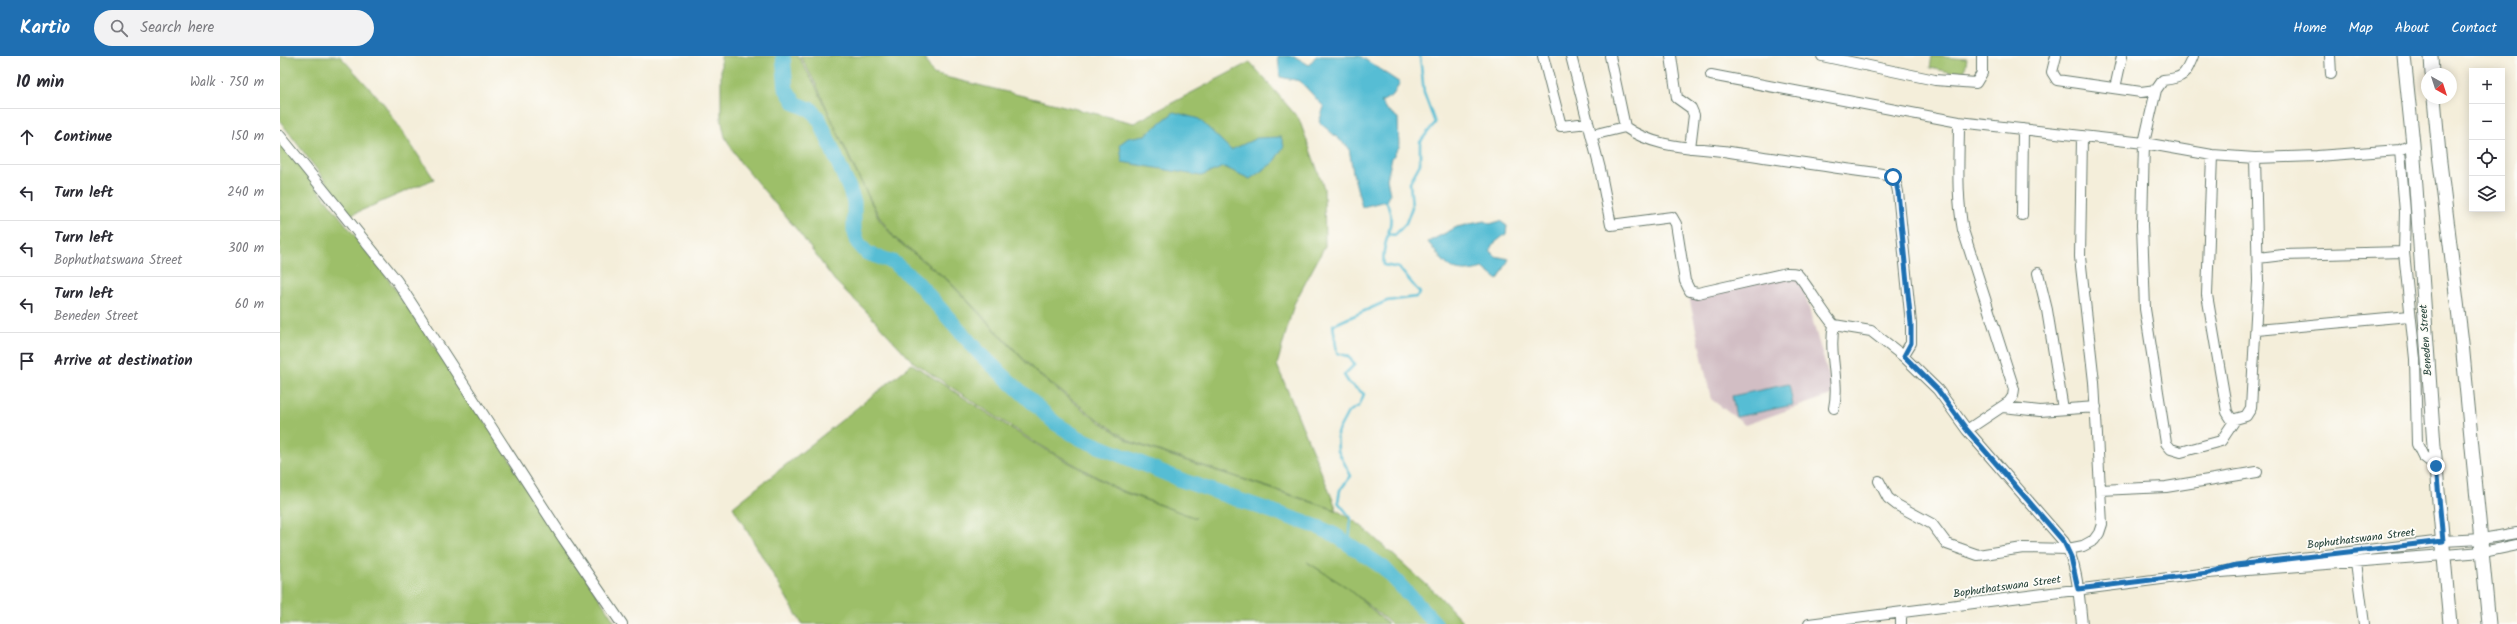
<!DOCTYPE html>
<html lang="en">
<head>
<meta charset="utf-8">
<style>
  :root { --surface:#fff; --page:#f2f2f3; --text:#2b2b33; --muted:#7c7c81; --line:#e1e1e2; --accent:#1f6fb2 }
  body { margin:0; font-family:Kalam,sans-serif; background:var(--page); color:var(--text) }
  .controls { position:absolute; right:12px; top:12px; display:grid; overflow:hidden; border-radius:0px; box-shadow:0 2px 10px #0003 }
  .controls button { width:36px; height:36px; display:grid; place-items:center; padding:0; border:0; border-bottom:1px solid var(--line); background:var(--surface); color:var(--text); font:20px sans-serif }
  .compass { position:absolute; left:2141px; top:12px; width:36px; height:36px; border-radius:50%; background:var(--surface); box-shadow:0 2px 10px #0003; rotate:141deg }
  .stop { position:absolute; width:12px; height:12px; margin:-9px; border:3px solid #1f6fb2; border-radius:50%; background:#fff }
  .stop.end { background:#1f6fb2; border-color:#fff; box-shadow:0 1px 4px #0008 }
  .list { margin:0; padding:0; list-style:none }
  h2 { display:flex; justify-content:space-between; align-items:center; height:52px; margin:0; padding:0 16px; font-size:17px }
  h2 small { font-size:13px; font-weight:400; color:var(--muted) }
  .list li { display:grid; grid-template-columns:26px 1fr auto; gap:12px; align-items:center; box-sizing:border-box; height:56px; padding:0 16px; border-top:1px solid var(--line) }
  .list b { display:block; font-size:15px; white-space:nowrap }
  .list p { margin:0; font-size:13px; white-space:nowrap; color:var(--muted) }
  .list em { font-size:13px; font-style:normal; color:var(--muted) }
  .icon { flex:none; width:22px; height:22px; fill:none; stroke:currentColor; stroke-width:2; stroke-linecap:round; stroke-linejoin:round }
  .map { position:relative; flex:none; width:2237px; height:568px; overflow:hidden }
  header { display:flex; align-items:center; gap:24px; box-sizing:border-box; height:56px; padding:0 20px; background:var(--accent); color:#fff }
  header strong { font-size:19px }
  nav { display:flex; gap:22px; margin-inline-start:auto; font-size:14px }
  .search { width:280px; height:36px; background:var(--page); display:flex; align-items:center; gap:10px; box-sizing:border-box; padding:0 14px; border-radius:22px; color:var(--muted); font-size:15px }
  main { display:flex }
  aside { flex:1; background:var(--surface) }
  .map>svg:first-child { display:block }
</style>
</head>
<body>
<header>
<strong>Kartio</strong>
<div class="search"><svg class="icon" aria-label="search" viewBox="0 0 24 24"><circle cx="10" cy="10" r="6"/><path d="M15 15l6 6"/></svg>Search here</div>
<nav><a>Home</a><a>Map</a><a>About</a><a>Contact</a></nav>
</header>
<main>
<aside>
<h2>10 min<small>Walk · 750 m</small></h2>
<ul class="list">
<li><svg class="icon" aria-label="ahead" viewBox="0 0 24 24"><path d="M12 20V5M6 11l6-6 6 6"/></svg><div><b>Continue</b></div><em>150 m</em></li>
<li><svg class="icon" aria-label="left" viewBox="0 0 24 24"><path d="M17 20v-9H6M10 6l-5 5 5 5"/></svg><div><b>Turn left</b></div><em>240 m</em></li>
<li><svg class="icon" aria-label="left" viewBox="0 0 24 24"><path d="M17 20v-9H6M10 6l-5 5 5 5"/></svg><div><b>Turn left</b><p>Bophuthatswana Street</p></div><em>300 m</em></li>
<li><svg class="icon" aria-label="left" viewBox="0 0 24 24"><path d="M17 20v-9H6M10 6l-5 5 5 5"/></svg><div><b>Turn left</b><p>Beneden Street</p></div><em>60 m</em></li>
<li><svg class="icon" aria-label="arrive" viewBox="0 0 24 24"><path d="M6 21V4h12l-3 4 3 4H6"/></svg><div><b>Arrive at destination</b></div></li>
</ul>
</aside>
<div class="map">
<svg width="2237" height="568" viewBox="0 0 2237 568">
  <rect width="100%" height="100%" fill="#fdfcf7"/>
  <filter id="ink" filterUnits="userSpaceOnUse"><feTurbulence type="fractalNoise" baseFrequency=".025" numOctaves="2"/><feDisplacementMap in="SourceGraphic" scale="8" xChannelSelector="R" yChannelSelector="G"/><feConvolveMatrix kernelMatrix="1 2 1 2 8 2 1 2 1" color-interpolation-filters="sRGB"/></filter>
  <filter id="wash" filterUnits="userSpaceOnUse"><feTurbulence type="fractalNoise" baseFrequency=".012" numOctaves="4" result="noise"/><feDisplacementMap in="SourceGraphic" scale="16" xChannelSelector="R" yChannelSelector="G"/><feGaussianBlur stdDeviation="0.9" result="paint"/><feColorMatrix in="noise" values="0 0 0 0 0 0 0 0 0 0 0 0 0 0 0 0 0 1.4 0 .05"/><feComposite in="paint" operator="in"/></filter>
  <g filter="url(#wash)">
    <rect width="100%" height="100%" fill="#f4eeda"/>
    <path fill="#d2bec4" d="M1518,215L1554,338L1465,369L1431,343L1409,241Z"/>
    <path fill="#9dbf69" stroke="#5e7e4e" d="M0,0H60L104,48L154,123L71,159L0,65Z
      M441,0H518L535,29L599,163L615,183L668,225L756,317L811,360L852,387L1058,455L1080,469L1158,539L1185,568H1111L1068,532L1027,506L1068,532L1108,568H522L453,451L632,308L752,386L840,435L916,462L840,434L753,385L633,306L585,254L555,225L518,175L460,106L445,81L441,62Z
      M520,0H643L653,18L854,67L970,6L1019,63L1044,132L1045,190L1014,248L997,309L1057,454L852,386L812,359L756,316L668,224L615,182L600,162L571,107L536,28Z
      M1652,0L1687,3L1684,19L1650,12Z
      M0,85L102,214L198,354L336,568H0Z"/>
    <path fill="#56bdd4" stroke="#3a7d84" d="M998,0H1014L1029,9L1036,0H1080L1120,27L1113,39L1101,46L1106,53L1118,62L1119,91L1112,102L1107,123L1110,138L1106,145L1082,151L1073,117L1069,92L1039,66L1044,51L1020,25L1000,21Z
      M894,56L919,63L951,94L977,82L1001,81L1004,90L993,107L970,123L944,111L921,120L842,106L840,88L848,82L865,79Z
      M1204,165L1210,168L1220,165L1227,170L1226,178L1212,189L1210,195L1215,200L1229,203L1218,224L1203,212C1171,221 1166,209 1148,186L1177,171Z
      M1509,328L1513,349L1456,361L1452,340Z"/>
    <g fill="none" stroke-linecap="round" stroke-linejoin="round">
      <path stroke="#56bdd4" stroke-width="2.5" d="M1108,178L1115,179L1126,167L1132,151L1130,126L1140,108V86L1155,67L1144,37L1140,0
        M1069,488L1071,462L1058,446L1060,434L1071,420L1058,395L1057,377L1068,356L1079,350L1084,338L1069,327L1064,319L1075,308L1067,300L1057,297L1053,269L1107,245L1136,241L1140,237L1119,212L1104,209C1100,185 1119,170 1106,145"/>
      <path stroke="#56bdd4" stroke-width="15" d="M503,0L506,33L515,47L532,54L540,65L569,132L574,146V174L578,187L587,197L613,206L635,224L701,299L775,367L799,382L904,425L1038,471L1055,479L1104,512L1156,568"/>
    </g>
  </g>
  <g filter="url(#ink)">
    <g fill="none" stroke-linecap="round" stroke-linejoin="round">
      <defs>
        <path id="minor" d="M1263,0L1281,70L1308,67
          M1291,0L1320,113L1331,169L1392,161L1396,168L1405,225L1410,235L1418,237L1507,217C1510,217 1514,217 1517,218C1522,221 1545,260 1554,269L1591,275L1623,300L1658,334L1687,374L1784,486C1798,509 1799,542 1802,568
          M1330,0L1345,71C1376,93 1414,91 1450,96C1499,103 1547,111 1596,117C1610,119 1616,121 1618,136L1631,268V287L1623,300
          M1391,0L1397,42L1411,52L1414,59L1410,92
          M1542,0L1655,24L1696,27L1702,17V0
          M1776,0L1772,16L1777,24L1861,36L1876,34
          M1913,0C1905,19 1904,22 1883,24L1876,34L1864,87L1862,169L1865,253L1886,387L1891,393L1901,396L1941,385L1955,364
          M2050,0L2051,18
          M1431,19L1679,66L1864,87L1932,99L1975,102L2037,100L2120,94L2133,88
          M1835,32L1842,0
          M1679,66C1679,103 1676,137 1683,174L1734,333L1733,340L1729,346L1687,374
          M1312,79L1345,71
          M0,80L117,225L283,482L342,568
          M2120,94L2125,156L2124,196L2135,303L2137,388L2143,400L2156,410
          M1932,99L1927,239L1947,356L1952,364L1966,360L1971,352L1978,225L1975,102
          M1742,159L1743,73
          M1978,202L2003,199L2124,196
          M1758,217L1767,254L1783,353
          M1554,269C1548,298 1560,324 1554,352
          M1977,274L2129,260
          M1723,351L1760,355L1816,351
          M1599,425L1608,442L1617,449L1652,468L1667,488L1698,499L1743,492L1788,493L1803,490L1814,484L1819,477L1822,468L1814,326L1800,201L1802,81
          M1820,434L1886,431L1977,416
          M2076,507L2084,568
          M1971,508L2163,485L2202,483L2237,477
          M1621,557V568
          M1529,568L1928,517L2203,496L2237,489"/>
        <path id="major" d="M2124,0L2133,88L2154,390L2170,568
          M2151,0L2152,18
          M2154,42L2159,98L2182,287L2209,568"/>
      </defs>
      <use href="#minor" stroke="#6a7b6e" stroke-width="12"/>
      <use href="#major" stroke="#6a7b6e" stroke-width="15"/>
      <use href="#minor" stroke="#fff" stroke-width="10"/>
      <use href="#major" stroke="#fff" stroke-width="13"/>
    </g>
  </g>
  <g fill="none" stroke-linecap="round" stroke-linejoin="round" filter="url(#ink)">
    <path stroke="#1f6fb2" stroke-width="5" d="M1613,121L1616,126L1618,136L1631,268V287L1624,300L1658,334L1687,374L1784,486L1791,501L1798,533L1928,517L1956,509L2163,485L2156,410"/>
  </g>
  <g text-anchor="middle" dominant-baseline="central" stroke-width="3.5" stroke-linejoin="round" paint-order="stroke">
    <g font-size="11" fill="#1f3d34" stroke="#fdfcf7">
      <text transform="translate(2146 284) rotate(-94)">Beneden Street</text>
      <text transform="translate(2081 483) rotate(-7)">Bophuthatswana Street</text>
      <text transform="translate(1727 531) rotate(-8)">Bophuthatswana Street</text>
    </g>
  </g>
</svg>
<div class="controls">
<button>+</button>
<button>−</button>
<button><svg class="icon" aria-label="locate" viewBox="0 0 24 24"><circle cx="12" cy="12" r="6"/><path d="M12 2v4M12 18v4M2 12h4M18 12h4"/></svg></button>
<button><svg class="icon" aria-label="layers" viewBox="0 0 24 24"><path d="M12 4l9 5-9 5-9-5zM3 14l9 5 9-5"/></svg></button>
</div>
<svg class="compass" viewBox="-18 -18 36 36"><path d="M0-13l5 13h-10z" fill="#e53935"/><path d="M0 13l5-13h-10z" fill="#7c7c81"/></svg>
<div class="stop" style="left:1613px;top:121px"></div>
<div class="stop end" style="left:2156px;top:410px"></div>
</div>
</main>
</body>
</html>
